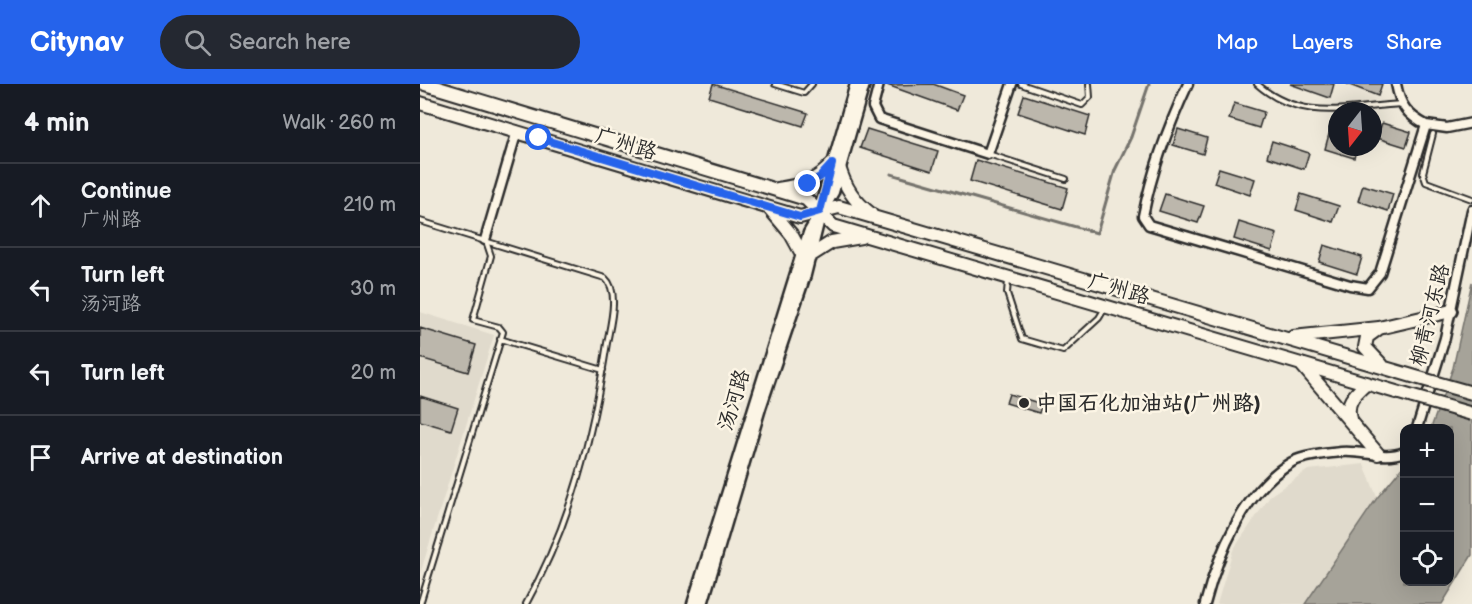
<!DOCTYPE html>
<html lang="en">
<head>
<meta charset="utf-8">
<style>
  :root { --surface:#171b24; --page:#242831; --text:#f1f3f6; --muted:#9ea1a6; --line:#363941; --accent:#2563eb }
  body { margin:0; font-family:"Balsamiq Sans","LXGW WenKai TC",sans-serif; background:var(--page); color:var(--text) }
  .controls { position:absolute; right:18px; bottom:18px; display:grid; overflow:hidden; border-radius:12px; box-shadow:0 6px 24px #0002 }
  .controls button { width:54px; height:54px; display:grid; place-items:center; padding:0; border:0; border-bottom:2px solid var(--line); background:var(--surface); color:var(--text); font:30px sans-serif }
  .compass { position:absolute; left:908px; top:18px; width:54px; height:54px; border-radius:50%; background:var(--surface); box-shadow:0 6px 24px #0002; rotate:197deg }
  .stop { position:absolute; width:18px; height:18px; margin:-14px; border:4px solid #2563eb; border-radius:50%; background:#fff }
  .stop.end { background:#2563eb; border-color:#fff; box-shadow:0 2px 6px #0008 }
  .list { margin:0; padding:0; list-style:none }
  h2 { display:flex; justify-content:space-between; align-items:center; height:78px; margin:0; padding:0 24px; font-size:26px }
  h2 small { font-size:20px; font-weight:400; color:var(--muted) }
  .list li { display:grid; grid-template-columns:39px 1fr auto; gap:18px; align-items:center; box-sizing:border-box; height:84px; padding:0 24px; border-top:2px solid var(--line) }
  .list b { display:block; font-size:22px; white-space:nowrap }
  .list p { margin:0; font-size:20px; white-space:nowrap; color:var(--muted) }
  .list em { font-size:20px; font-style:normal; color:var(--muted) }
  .icon { flex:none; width:33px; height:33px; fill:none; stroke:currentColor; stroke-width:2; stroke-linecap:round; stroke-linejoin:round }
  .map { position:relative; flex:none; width:1052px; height:520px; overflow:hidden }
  header { display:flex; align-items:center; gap:36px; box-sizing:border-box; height:84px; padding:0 30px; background:var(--accent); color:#fff }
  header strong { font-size:28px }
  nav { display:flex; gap:33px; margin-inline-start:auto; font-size:21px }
  .search { width:420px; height:54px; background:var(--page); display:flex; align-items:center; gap:15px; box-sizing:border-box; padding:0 21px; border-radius:33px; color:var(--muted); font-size:22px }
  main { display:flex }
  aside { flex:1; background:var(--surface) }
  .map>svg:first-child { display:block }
</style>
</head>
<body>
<header>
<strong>Citynav</strong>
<div class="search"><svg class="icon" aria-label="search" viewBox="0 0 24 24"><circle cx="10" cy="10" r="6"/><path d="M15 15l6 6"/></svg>Search here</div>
<nav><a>Map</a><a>Layers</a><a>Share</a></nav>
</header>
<main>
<aside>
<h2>4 min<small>Walk · 260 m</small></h2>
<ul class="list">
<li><svg class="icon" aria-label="ahead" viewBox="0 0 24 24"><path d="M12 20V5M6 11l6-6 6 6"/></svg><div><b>Continue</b><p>广州路</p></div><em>210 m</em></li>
<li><svg class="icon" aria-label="left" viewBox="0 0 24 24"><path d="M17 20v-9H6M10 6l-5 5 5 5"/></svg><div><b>Turn left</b><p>汤河路</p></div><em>30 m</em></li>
<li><svg class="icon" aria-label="left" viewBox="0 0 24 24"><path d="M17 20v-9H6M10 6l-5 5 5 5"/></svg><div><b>Turn left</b></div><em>20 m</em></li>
<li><svg class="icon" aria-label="arrive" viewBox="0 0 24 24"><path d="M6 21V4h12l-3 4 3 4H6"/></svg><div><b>Arrive at destination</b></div></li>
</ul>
</aside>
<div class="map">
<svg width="1052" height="520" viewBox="0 0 1052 520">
  <rect width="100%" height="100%" fill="#efe9da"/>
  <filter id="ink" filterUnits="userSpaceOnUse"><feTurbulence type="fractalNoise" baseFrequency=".0167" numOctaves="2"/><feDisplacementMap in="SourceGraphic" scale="12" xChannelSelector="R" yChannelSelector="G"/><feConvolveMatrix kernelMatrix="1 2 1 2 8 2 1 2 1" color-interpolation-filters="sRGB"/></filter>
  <g filter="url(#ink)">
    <path fill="#e0dacc" d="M0,228L74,251L0,490Z
      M944,380L957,413L885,520H797L813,466L851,411L888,386Z"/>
    <path fill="#a6a399" stroke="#75736d" stroke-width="1.5" d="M1052,198V471L1022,520H885L957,414L984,381V498H1030V344H1011L1033,284Z"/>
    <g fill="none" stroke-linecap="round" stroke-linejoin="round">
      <path stroke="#75736d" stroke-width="3" d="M471,90L677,149L695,86L711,53L729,0"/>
    </g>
    <path fill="#bcb7ac" stroke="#2b2b2b" stroke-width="1.5" d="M293,0L388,29L383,42L289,13Z
      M513,0L543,11L537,26L467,1Z
      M870,0H914L910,14Z
      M927,0H962L958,12Z
      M604,11L670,32L665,51L598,29Z
      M814,19L844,28L839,44L809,35Z
      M962,39L991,48L986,63L957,54Z
      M447,45L518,67L512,87L440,64Z
      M758,45L787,54L783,70L753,61Z
      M909,50L917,52V63H937L934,74L905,65Z
      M852,57L889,69L884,85L847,73Z
      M556,76L648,104L642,125L550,97Z
      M799,84L835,95L830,111L794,99Z
      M943,101L973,110L968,127L938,117Z
      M745,110L784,122L778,139L739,127Z
      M881,110L919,122L913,138L876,126Z
      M819,138L857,150L852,167L814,155Z
      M904,161L942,173L937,190L899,178Z
      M0,244L56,261L48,288L0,274Z
      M589,310L622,320L619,329L586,319Z
      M0,312L38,324L31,346L0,337Z"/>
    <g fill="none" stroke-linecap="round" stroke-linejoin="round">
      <defs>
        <path id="service" d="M355,0L384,9L392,0
          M601,0L662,21L670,13L669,0
          M837,0C881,39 929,23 981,20
          M1013,50L1003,89L1006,98L1052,115
          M568,70L646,95
          M0,137L185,194C200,207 190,242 187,259C173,351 151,439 106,520
          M588,197L587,209L602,255L643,267L679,234L685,224
          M80,255L183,286
          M0,520L83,248L79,243L53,236L71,172L66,157"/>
        <path id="minor" d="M459,0L453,23L459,35L568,70L592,0
          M768,0C748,43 732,86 723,132L729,141L930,201L948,204L960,189L1006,41L1027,44L1052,39
          M976,0C980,21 987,31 1006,41
          M65,156L97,47
          M997,344L1025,254L1052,126
          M785,520C798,470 825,405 872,378C886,371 906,370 921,368C942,366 965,376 984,368"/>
        <path id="tertiary" d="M401,121L436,0
          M273,520L382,170L389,149L413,108L444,0
          M282,520L340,324L385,191L398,139"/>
        <path id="primary" d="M5,0L386,115L413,142L993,313
          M0,19L380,133L419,123L999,294
          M419,83C425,103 434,117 451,130
          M358,105C382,101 396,98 412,80
          M350,125L371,150L382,170
          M390,172L412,158L441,153
          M958,245L947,253L945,263L962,281
          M873,253L959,244L1031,227
          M881,280L958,370
          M930,335C925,318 935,310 947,299"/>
      </defs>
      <use href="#service" stroke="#2b2b2b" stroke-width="8"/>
      <use href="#minor" stroke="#2b2b2b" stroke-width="13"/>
      <use href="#tertiary" stroke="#2b2b2b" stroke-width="15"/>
      <use href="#primary" stroke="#2b2b2b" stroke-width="16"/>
      <use href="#service" stroke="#fcf5e5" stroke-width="4"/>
      <use href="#minor" stroke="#fcf5e5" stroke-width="8"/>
      <use href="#tertiary" stroke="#fcf5e5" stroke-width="10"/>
      <use href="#primary" stroke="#fcf5e5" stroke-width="12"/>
      <defs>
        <path id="primary-bridge" d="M999,294L1052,309
          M993,313L1052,330"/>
      </defs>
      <use href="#primary-bridge" stroke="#2b2b2b" stroke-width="16" stroke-linecap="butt"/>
      <use href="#primary-bridge" stroke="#fcf5e5" stroke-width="12"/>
    </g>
  </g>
  <g fill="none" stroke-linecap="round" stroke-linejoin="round" filter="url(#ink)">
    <path stroke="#2563eb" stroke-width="8" d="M119,54L380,133L400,127L412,80L400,93L388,100"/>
  </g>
  <circle fill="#2b2b2b" stroke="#fcf5e5" stroke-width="2" cx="604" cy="319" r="6"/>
  <g text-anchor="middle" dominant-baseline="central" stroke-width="5" stroke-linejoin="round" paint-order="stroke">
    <g font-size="21" fill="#2b2b2b" stroke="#fcf5e5">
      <text transform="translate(206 60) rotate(17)">广州路</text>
      <text transform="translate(699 205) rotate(16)">广州路</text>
      <text transform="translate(1010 231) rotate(-76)">柳青河东路</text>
      <text transform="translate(314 316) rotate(-73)">汤河路</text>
    </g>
    <g font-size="21" font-weight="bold" fill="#2b2b2b" stroke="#fcf5e5" text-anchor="start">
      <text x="616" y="319">中国石化加油站(广州路)</text>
    </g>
  </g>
</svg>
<div class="controls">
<button>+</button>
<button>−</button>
<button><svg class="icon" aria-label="locate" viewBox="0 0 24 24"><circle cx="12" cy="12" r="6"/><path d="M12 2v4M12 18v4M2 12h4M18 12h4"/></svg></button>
</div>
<svg class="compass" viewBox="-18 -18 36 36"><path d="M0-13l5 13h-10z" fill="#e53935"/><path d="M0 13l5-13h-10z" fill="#9ea1a6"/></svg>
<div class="stop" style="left:119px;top:54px"></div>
<div class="stop end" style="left:388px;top:100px"></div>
</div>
</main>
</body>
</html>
